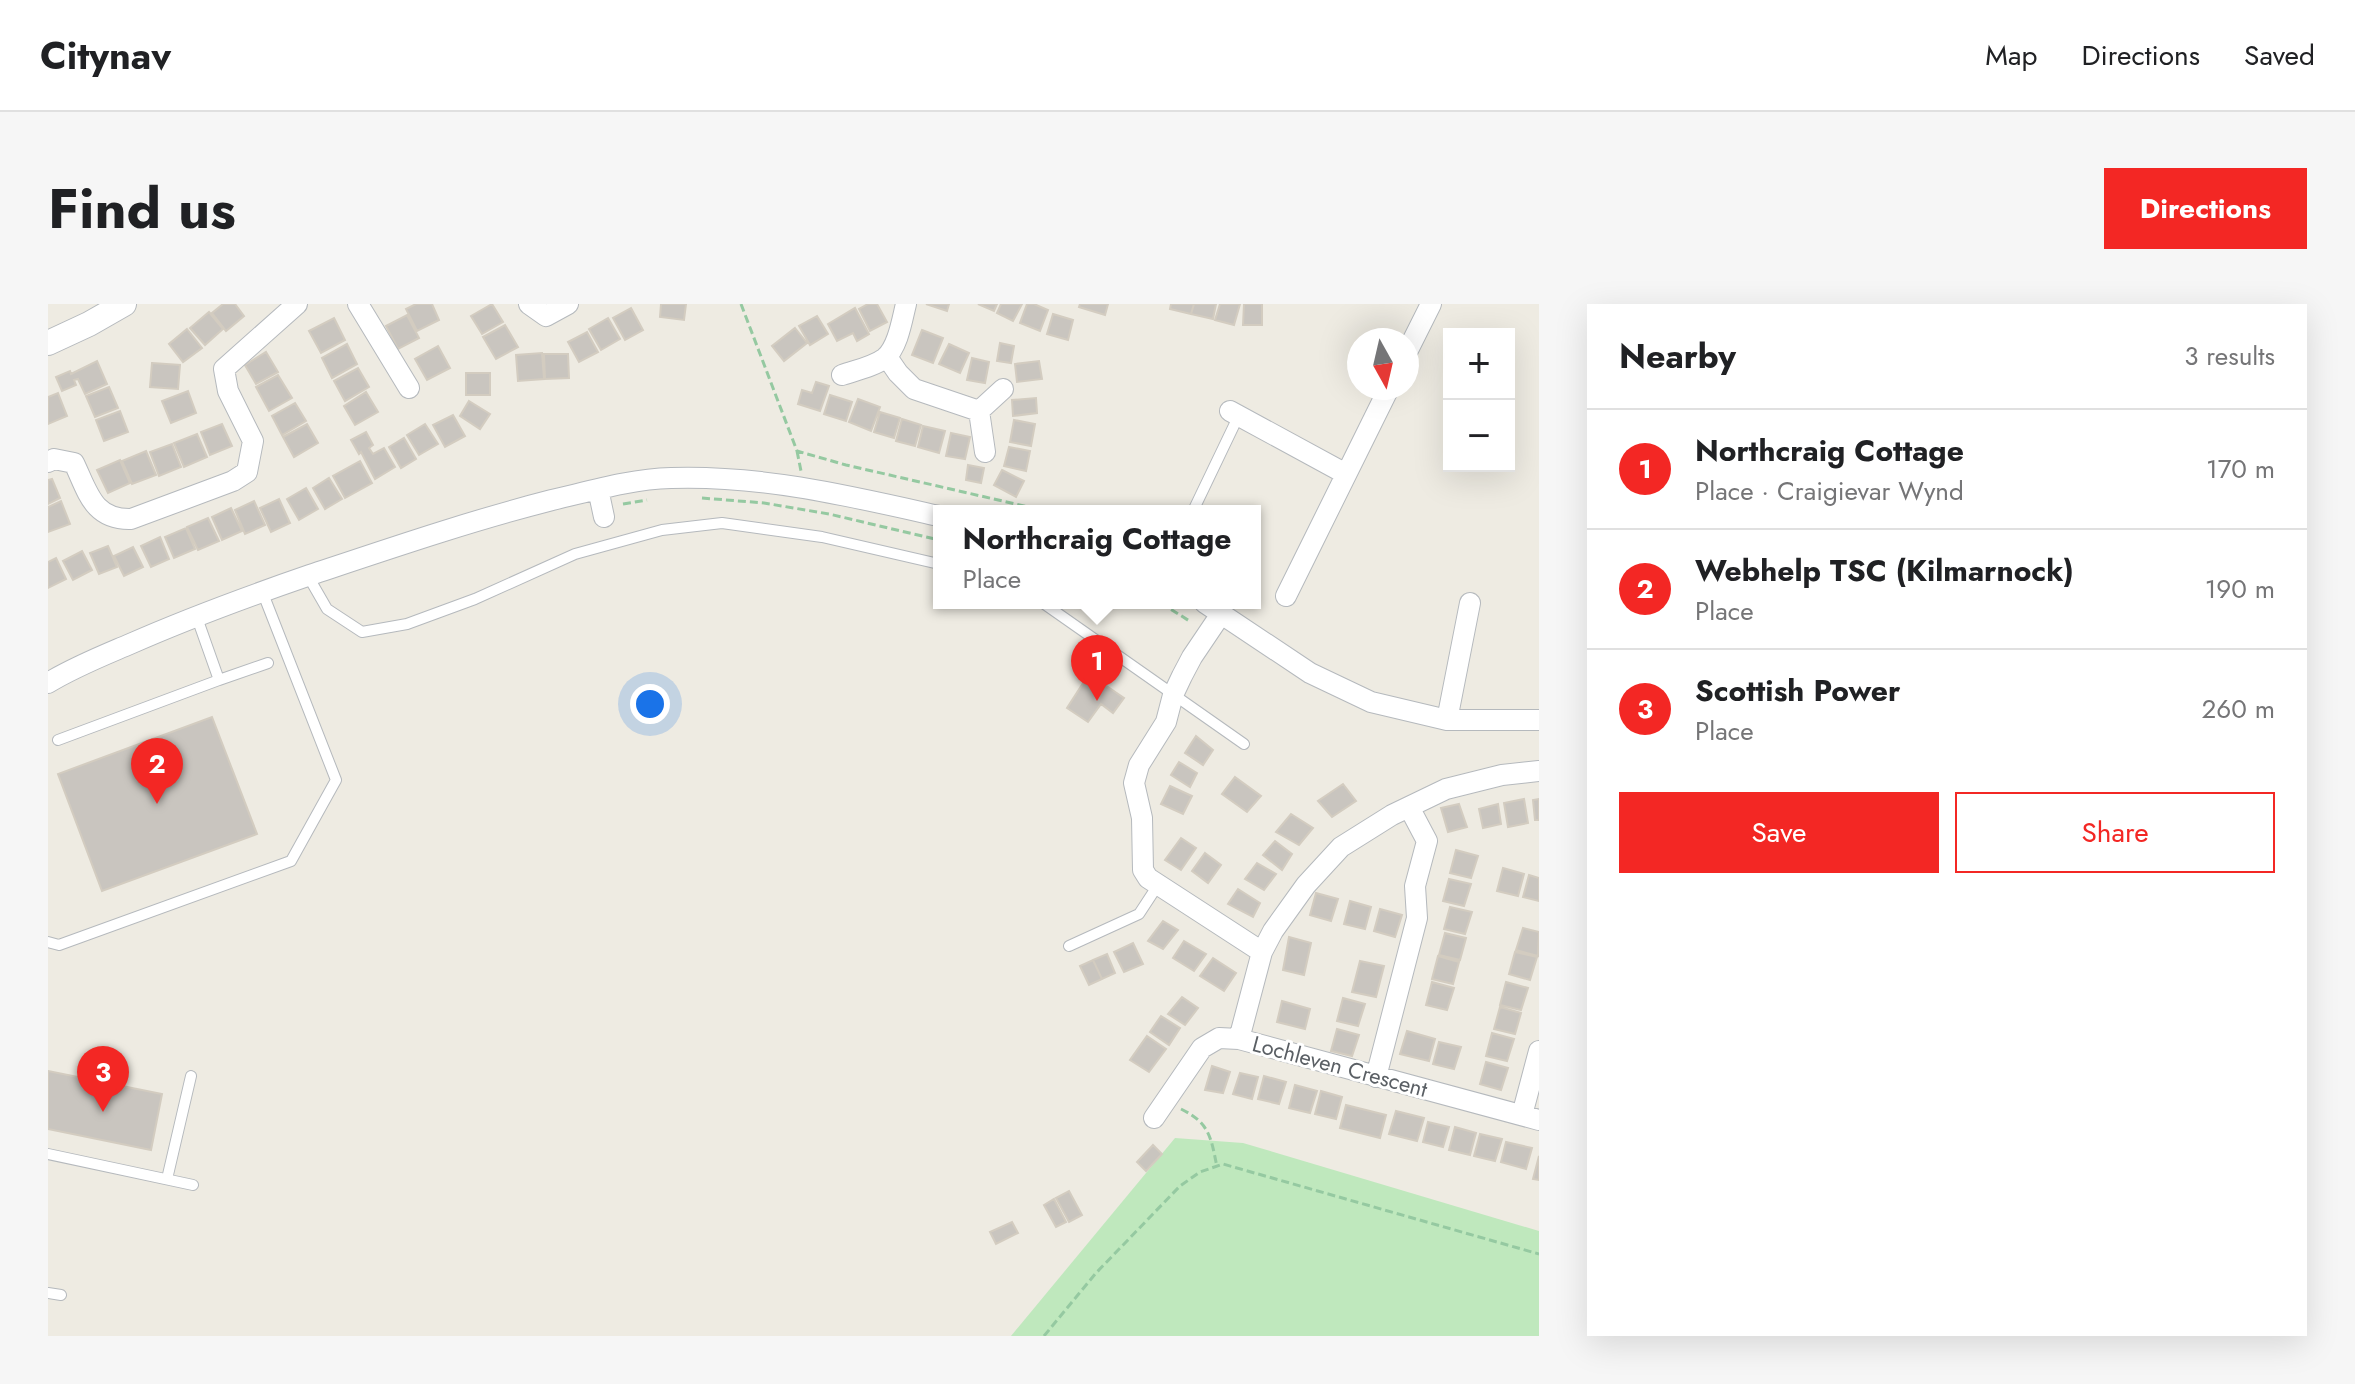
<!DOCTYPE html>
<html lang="en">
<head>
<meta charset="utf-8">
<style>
  :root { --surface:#fff; --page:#f6f6f6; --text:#202124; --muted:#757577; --line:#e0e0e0; --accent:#f32724 }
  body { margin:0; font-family:Jost,sans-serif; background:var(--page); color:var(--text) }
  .controls { position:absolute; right:24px; top:24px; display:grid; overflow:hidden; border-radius:0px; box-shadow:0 8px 32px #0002 }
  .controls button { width:72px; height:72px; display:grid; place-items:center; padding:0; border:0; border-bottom:2px solid var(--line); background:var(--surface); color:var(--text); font:40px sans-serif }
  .compass { position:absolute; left:1299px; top:24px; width:72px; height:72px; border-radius:50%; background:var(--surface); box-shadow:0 8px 32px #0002; rotate:172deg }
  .you { position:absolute; left:602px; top:400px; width:28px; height:28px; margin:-20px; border:6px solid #fff; border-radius:50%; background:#1a73e8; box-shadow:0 0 0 12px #1a73e833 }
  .badge { display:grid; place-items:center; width:52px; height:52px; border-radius:50%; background:var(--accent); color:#fff; font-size:26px; font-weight:700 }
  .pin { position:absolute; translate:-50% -66px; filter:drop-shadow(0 2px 4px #0008) }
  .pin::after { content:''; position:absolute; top:42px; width:28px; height:24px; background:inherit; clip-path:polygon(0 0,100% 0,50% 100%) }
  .popup { position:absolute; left:885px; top:201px; width:328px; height:104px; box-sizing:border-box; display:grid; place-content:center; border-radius:0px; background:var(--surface); filter:drop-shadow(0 2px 6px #0005); font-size:26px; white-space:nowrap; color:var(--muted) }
  .popup b { font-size:30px; color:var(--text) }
  .popup::after { content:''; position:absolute; left:50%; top:100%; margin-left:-16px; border:16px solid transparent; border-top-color:var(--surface) }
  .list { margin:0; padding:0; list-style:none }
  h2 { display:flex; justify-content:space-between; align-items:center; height:104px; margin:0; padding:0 32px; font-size:34px }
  h2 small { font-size:26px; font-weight:400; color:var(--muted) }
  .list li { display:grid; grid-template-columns:52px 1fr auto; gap:24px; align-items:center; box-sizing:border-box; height:120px; padding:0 32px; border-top:2px solid var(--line) }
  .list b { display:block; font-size:30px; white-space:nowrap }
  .list p { margin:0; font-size:26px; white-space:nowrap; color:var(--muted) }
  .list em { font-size:26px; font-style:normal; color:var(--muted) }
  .actions { display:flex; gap:16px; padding:24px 32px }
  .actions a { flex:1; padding:18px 0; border:2px solid var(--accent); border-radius:0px; text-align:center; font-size:28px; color:var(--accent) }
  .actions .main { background:var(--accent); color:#fff }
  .map { position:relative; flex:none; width:1491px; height:1032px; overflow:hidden; border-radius:0px }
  header { display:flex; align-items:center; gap:48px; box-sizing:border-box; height:112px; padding:0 40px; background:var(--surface); border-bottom:2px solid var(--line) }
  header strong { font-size:38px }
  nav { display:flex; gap:44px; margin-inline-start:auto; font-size:28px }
  .intro { display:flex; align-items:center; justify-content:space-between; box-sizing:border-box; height:192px; padding:0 48px }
  h1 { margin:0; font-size:56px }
  .button { padding:20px 36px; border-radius:0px; background:var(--accent); color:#fff; font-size:28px; font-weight:700 }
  main { display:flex; gap:48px; padding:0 48px }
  aside { flex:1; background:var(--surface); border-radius:0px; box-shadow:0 8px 32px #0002 }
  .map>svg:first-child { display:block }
</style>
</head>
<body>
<header>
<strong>Citynav</strong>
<nav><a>Map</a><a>Directions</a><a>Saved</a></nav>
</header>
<div class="intro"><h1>Find us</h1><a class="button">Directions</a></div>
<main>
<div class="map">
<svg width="1491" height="1032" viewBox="0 0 1491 1032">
  <rect width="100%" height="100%" fill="#eeebe2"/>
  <path fill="#bfe8bd" d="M1127,834L1195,839L1491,927V1032H963Z"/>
  <path fill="#c9c5bf" stroke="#d3ccc0" stroke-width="2" d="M175,0H187L196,12L178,27L164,9Z
    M368,0H384L391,16L369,27L358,5Z
    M444,0L455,18L434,30L423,12Z
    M613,0H638L636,16L612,13Z
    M820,0H829L839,18L822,27L811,5Z
    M878,0H901L899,7Z
    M930,0H949L946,7Z
    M953,0H974L965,17L949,9Z
    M979,0H986L1000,6L992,27L972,19Z
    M1032,0H1060L1057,11L1031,3Z
    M1123,0H1146L1143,10L1122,5Z
    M1146,0H1168L1165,15L1143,10Z
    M1172,0H1192L1186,21L1167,16Z
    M1196,0H1214V21H1195Z
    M583,4L595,26L577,36L565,14Z
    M807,4L821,30L809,37L805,29L789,37L780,20Z
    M161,8L175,25L157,41L142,24Z
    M1005,10L1025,16L1020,36L999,30Z
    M359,11L371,34L350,45L338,22Z
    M769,12L780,30L762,41L751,22Z
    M286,14L297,36L273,49L261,27Z
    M560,14L572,35L553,46L541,25Z
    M457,21L470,43L448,55L435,33Z
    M747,24L759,39L736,57L724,42Z
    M139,25L154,44L135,58L121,40Z
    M874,26L895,34L885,59L864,51Z
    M539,28L550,48L531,58L520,38Z
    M952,39L966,42L963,59L949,57Z
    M299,40L309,60L284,74L274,54Z
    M901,40L921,49L912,69L891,60Z
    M390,42L402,64L379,76L367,55Z
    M218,48L230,68L208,80L197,61Z
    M494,49L496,75L470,77L468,51Z
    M496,50H520L521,74L497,75Z
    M924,54L941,58L937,79L919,76Z
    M49,57L59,80L37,90L30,75L26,76L28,81L14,87L8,73L22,67L23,70Z
    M991,57L994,75L969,78L967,60Z
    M104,59L132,61L130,85L102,83Z
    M310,64L321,83L297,97L286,77Z
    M418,69H442V91H418Z
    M230,71L244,94L221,107L208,83Z
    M768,78L781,82L772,107L750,100L754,86L764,89Z
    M61,83L70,104L47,113L38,92Z
    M140,87L148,109L123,119L114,97Z
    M318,88L330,108L307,121L296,102Z
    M10,89L19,112L0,120V93Z
    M782,91L804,98L798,117L776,110Z
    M988,94L989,109L965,112L964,96Z
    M810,95L832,103L823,127L801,118Z
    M421,97L442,110L432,125L412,112Z
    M247,99L258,117L234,131L224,112Z
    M72,107L80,128L56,137L48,116Z
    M832,108L852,114L846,134L826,128Z
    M405,111L417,132L397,143L385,121Z
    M854,115L873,121L867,142L848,137Z
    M966,116L987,120L983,142L962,138Z
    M174,120L184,142L162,151L153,128Z
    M259,120L270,139L246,153L235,133Z
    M377,120L390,140L371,151L359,131Z
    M875,122L897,127L891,149L870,143Z
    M318,128L325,141L321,144L325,150L336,144L347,163L327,175L313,148L311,150L303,136Z
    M903,129L922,133L917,155L898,152Z
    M149,130L159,153L136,163L126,139Z
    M356,134L368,155L353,164L341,143Z
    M124,140L133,163L111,172L102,148Z
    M961,143L982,147L978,167L956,162Z
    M98,147L108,171L84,180L74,157Z
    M72,156L82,179L60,189L49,166Z
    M312,157L324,179L297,194L285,172Z
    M920,161L936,164L933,179L918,176Z
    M954,166L976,177L968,193L946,181Z
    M281,174L294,195L277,205L265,184Z
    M4,175L12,194L0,200V176Z
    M258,184L270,205L251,216L239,195Z
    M231,195L242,219L223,228L212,204Z
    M13,197L22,220L0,228V203Z
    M206,197L217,221L197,230L187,206Z
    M183,204L194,227L174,236L164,213Z
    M160,214L171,237L150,246L139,223Z
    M138,224L147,245L126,254L117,233Z
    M112,233L121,255L103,263L93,242Z
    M60,242L69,263L51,270L42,249Z
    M85,243L95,263L76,272L66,252Z
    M34,247L44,266L25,276L15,257Z
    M8,254L18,275L0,284V258Z
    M1041,370L1076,394L1065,409L1053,400L1040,418L1019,404Z
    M164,413L209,530L54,587L10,470Z
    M1148,432L1165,446L1155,461L1137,449Z
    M1131,458L1149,469L1142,483L1123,471Z
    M1187,473L1213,492L1199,508L1174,490Z
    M1295,480L1308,497L1284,513L1270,497Z
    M1122,482L1144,492L1135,510L1113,500Z
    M1476,495L1480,519L1460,523L1456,499Z
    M1491,495V516H1487L1485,496Z
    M1411,500L1419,523L1400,528L1393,504Z
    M1450,500L1453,520L1435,524L1431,505Z
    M1243,510L1265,524L1251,541L1228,528Z
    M1133,534L1148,544L1133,566L1117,556Z
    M1227,537L1244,550L1234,566L1215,551Z
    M1408,546L1430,552L1423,574L1402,569Z
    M1157,549L1173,561L1160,579L1144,567Z
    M1209,559L1228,570L1216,586L1197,575Z
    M1455,564L1476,570L1470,592L1449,587Z
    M1481,571L1491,574V597L1475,593Z
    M1401,575L1423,580L1416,602L1395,597Z
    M1190,585L1212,599L1205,613L1180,600Z
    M1268,589L1290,595L1283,617L1262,611Z
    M1302,597L1323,603L1317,625L1296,620Z
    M1402,603L1424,608L1417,630L1396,625Z
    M1332,605L1354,611L1347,633L1326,627Z
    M1115,617L1130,626L1115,645L1100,637Z
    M1475,624L1491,628L1490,652L1468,646Z
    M1397,629L1418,634L1412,656L1391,651Z
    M1241,633L1263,639L1256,671L1235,666Z
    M1136,637L1158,650L1146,667L1125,654Z
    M1085,639L1095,660L1076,668L1066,648Z
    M1467,648L1489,653L1482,676L1461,670Z
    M1059,650L1067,669L1054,675L1045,656Z
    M1390,652L1411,658L1405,680L1384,675Z
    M1165,654L1188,669L1176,687L1152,672Z
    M1045,656L1054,675L1041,681L1032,662Z
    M1312,657L1336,662L1328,693L1304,688Z
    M1384,678L1406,684L1399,706L1378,701Z
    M1458,678L1480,684L1473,706L1452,701Z
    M1134,693L1150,704L1137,721L1120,710Z
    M1295,694L1317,700L1310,722L1289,717Z
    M1234,697L1262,705L1257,725L1229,718Z
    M1452,703L1473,709L1467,730L1446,725Z
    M1113,712L1132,724L1121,741L1102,728Z
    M1289,725L1311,731L1304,752L1283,747Z
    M1359,727L1387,735L1381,757L1352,750Z
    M1444,729L1466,735L1459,757L1438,752Z
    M1099,732L1118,745L1101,768L1082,756Z
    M1391,738L1413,743L1406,765L1385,760Z
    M1438,758L1460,764L1453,786L1432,780Z
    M1164,762L1182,768L1175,789L1157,786Z
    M0,767L114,790L103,846L0,825Z
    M1192,769L1210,773L1204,795L1185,790Z
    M1216,772L1238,778L1231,800L1210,795Z
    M1247,781L1269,787L1262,809L1241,804Z
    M1273,787L1294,793L1288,815L1267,810Z
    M1298,801L1338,811L1332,834L1292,824Z
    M1348,807L1376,814L1369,837L1341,830Z
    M1380,818L1401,823L1395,843L1375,838Z
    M1407,823L1428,829L1422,851L1401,846Z
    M1432,830L1454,835L1447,857L1426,852Z
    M1458,838L1484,844L1478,865L1453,858Z
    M1105,841L1114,850L1098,867L1089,858Z
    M1491,852V876L1485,875Z
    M1021,887L1034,911L1021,918L1008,894Z
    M1006,895L1018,918L1008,923L996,901Z
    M964,918L970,929L948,940L942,928Z"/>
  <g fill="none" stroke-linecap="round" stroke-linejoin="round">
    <defs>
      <path id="service" d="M1145,207L1191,111
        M260,272L279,305L314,328L359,320L427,295L527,250L614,226L674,219L774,233L891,260
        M995,299L1196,440
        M148,311L171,376L220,359
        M10,436L171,376
        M0,638L11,641L243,557L288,476L214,287
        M1021,642L1091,610L1110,581
        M0,850L145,881
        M119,875L143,772
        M0,989L13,991"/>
      <path id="minor" d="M310,0L361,84
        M481,0L498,12L520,0
        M1359,48L1383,0
        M839,53L850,69L866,85L931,107L955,85
        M794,71C808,66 825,63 837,54C850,43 854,16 858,0
        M931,107L937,148
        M1182,107L1298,170
        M0,158L6,155L26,159C40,188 45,216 83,215L185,177L199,168L205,137L180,87L176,65L249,0
        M550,185L556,213
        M1238,292L1341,84
        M1157,299L1262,369L1323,398L1399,416H1491
        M1173,310L1144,353L1134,372L1125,391L1118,418L1091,461L1086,479L1094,514L1095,566L1100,574L1214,648
        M0,379C26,363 54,352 82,340C141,314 201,292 262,271C343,244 422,217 504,196C543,187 583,175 623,174C714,171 802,192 891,212
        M1399,416L1422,299
        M1491,467L1454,471L1398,485L1344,511L1293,543L1258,581L1225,627L1214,648L1191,735L1491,816
        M1328,773L1369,614L1367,582L1379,537L1361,503
        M1474,811L1491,747
        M1106,814L1154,744L1171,734L1191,735"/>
      <path id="tertiary" d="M0,39L41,20L76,0"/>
    </defs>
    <use href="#service" stroke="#b5b9bd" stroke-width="12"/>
    <use href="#minor" stroke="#b5b9bd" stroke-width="22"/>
    <use href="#tertiary" stroke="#b5b9bd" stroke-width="26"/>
    <path stroke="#95c9a1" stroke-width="3" stroke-dasharray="8 4" stroke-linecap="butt" d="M693,0L749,147L798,161L985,204
      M749,147L753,167
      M654,194L716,199L781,210L891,236
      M575,200L599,196
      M1113,299L1143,318
      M1133,805C1162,819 1163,834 1169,863
      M996,1032L1048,969L1132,882L1152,868L1175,860L1491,950"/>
    <use href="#service" stroke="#fff" stroke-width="10"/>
    <use href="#minor" stroke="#fff" stroke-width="20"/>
    <use href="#tertiary" stroke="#fff" stroke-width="24"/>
  </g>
  <g text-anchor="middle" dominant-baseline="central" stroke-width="6" stroke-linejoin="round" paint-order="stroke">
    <g font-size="22" fill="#5a5f64" stroke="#fff">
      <text transform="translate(1292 762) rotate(15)">Lochleven Crescent</text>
    </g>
  </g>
</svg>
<div class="controls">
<button>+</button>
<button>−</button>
</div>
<svg class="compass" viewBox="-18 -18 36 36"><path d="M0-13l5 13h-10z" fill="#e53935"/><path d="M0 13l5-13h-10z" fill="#757577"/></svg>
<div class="you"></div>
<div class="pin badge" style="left:1049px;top:397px">1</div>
<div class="popup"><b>Northcraig Cottage</b>Place</div>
<div class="pin badge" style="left:109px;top:500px">2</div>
<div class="pin badge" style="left:55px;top:808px">3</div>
</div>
<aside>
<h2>Nearby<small>3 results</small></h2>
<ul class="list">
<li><span class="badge">1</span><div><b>Northcraig Cottage</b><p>Place · Craigievar Wynd</p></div><em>170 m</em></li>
<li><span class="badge">2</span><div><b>Webhelp TSC (Kilmarnock)</b><p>Place</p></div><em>190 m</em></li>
<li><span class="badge">3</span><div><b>Scottish Power</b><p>Place</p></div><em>260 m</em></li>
</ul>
<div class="actions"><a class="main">Save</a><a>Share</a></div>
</aside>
</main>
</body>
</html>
